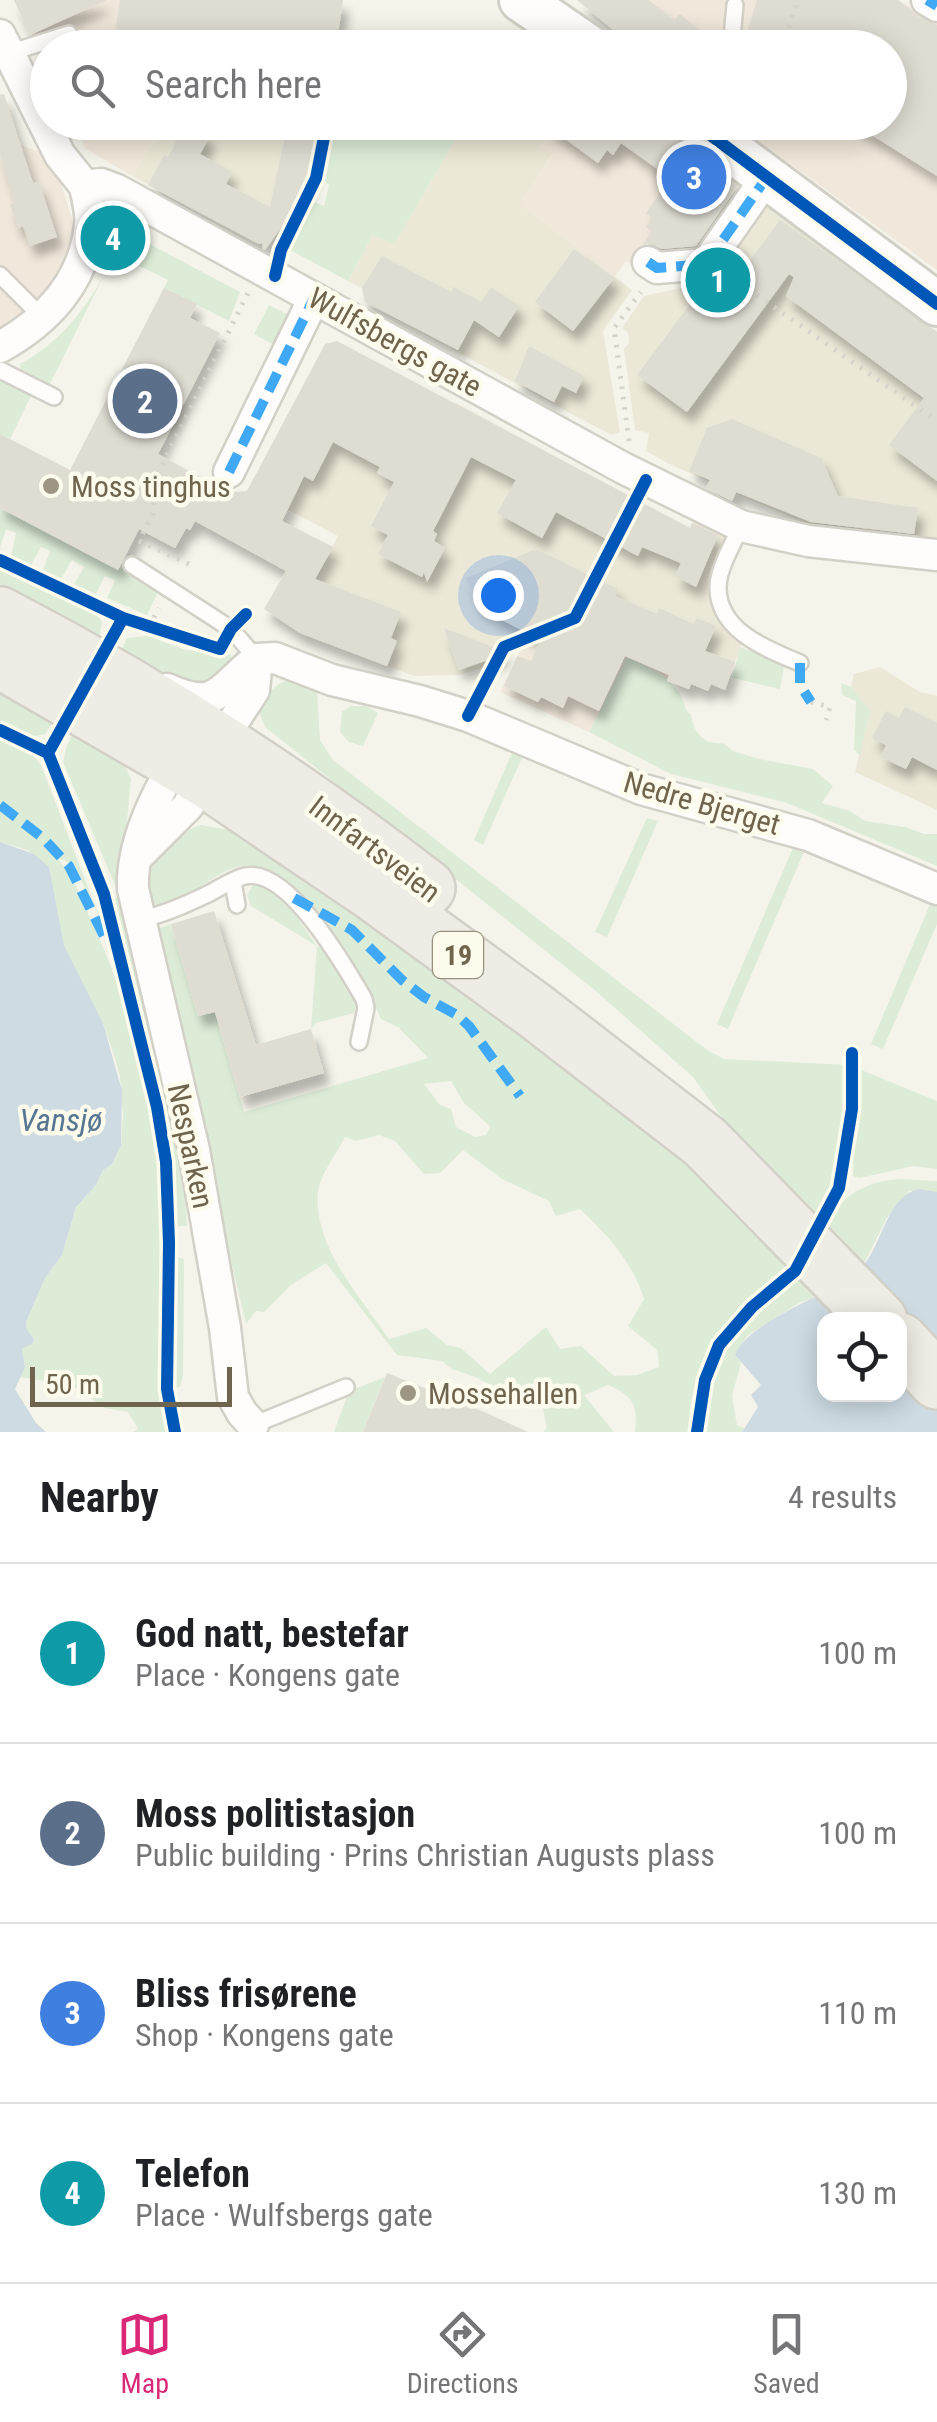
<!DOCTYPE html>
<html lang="en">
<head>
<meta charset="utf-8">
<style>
  :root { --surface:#fff; --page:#f2f2f2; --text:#202124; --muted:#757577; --line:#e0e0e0; --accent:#db2777 }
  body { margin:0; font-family:"Roboto Condensed",sans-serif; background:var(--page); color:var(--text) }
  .controls { position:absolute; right:30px; bottom:30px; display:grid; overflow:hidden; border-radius:20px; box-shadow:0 5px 25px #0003 }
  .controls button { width:90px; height:90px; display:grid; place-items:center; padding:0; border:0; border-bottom:2px solid var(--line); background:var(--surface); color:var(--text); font:50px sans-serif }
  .scale { position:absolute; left:30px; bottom:25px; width:202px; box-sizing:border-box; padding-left:10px; border:5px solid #6f644e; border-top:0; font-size:28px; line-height:35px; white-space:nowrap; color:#6f644e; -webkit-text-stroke:8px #fcfbec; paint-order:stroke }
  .you { position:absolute; left:498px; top:595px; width:35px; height:35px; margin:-25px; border:8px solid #fff; border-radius:50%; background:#1a73e8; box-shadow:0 0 0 15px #1a73e833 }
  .badge { display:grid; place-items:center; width:65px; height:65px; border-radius:50%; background:var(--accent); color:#fff; font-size:32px; font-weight:700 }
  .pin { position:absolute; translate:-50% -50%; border:5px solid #fff; box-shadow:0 2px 10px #0006 }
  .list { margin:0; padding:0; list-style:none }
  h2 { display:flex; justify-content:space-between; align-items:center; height:130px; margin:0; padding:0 40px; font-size:42px }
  h2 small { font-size:32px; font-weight:400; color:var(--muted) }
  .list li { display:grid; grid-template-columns:65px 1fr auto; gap:30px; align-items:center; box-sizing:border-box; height:180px; padding:0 40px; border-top:2px solid var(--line) }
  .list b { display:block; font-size:38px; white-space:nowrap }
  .list p { margin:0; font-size:32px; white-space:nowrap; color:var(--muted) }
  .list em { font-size:32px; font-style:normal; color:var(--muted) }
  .icon { flex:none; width:55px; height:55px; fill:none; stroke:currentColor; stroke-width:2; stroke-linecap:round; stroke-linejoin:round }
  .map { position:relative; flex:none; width:937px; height:1432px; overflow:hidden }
  .search { position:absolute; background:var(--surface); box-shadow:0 5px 25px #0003; left:30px; right:30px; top:30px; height:110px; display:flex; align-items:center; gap:25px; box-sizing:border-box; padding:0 35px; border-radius:55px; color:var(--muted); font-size:38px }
  .sheet { height:850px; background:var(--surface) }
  nav { display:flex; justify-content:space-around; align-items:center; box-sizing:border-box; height:140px; border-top:2px solid var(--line); background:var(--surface); font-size:28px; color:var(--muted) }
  nav a { display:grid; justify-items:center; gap:5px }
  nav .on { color:var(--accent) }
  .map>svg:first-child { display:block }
</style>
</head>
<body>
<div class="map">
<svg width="937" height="1432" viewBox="0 0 937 1432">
  <defs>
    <filter id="shadow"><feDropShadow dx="6" dy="11" stdDeviation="5" flood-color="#0004"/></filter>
  </defs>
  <rect width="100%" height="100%" fill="#f5f4ea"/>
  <path fill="#ece8d7" d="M167,123H321L307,190L272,241L259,244L132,176Z
    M465,123H519L545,140L552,154L520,204L632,290L603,331L620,432L612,435L590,424L365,302L362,288L348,281L373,235L394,245Z
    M763,204L937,332V545L832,535L669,464L646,451L649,433L635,430L624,349L629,343L628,333L622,328L644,296L709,282Z
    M299,395L438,436L456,403L690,529L695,517L729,531L709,582L721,624L742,643L725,690L711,684L708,691L691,685L689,689L667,681L576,627L523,645L487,666L461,675L414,676L300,633L287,623L308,593L338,536L248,489Z
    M880,667L920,692L937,696V810L855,772L870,712L851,687L854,674Z"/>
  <path fill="#f0e8da" d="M14,0H343L336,47L48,48L47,68Z
    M577,0H898L937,24V270L734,123L890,122V48L635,47Z
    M0,98L3,105L8,103L21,145L42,153L58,174L74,225L71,252L59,275L42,295L0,332Z
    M73,123H167L132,176L86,149Z
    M519,123H654L739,183L742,200L702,254L641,271L626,261L615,276L519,204L552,155L540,146L544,139Z
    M576,627L627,657L589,732L500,692L523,645Z"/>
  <path fill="#ddecd7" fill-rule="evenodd" d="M334,123H465L394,245L373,235L348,281L288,249L311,201L324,206L329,185L323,180Z
    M125,231L240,292L229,321L164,288L168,280L111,252L119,232Z
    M103,277L50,384L21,369L20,364C57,344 82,314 103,277Z
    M269,305L290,316L276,346L254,334Z
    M0,381L31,396L10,439L0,434Z
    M0,508L160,588L147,615L107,598L115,580L105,576L96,594L74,584L84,567L72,560L61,579L43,570L50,551L41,547L31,565L11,556L16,533L6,529L0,548Z
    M0,566L89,604L102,622L99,639L0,586Z
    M147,636L186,650L231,655V667L212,686H179L121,652L127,638Z
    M740,647L781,662L784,667L780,689L732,678Z
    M627,657C644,664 671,678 680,694C685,703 684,709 691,715C694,733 704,745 723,743L733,751L759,759L813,769L833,786L822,803L850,811L865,821L905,827L924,834H937V866L787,803L671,774L589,732Z
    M286,680L317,690L320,740L333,760L707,1050L724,1059L848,1065V1130L839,1176L815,1220L738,1140L693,1077L597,992L265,727L259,712C264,696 271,688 286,680Z
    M841,683L851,687L870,711L860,755L854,750L856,701L842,695Z
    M0,689L54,720L45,734L31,737L0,725Z
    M351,706H366L378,713L363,746L349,742L340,732L342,712Z
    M75,730L122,758L131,779L121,884L115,885L63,762L67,745Z
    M0,737L31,753L41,765L100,919L73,864L57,858C73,875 81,897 90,918C141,1025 160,1139 163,1258C164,1317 153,1374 168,1432H133L138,1429L128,1412L105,1408L73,1386L20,1377L25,1367L22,1349L34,1339L27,1330L26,1322L45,1278L62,1255L76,1207L96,1185L103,1170L112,1164L121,1145L123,1115L120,1077L114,1055L103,1023L64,945L48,867L27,850L0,842Z
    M515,746L525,751L483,845L474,840Z
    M647,818L658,821L607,937L595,932Z
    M201,825L241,832L276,849L671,1141L788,1262C766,1292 735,1312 713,1342C696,1366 690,1403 688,1432H635C638,1404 633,1396 608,1385L584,1395L614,1432H543L547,1428L542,1403L510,1397L478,1378L452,1369L442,1361L397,1355L326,1263L291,1285L264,1312L256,1311L246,1324L153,930L171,924L198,1016L215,1012L244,1112L428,1058L399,1028L381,1019L371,997L296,889C231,830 212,900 151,907L143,890C152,856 168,837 201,825ZM451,1081L464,1103L490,1126L486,1135L475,1137L456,1127L451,1109L440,1105L424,1084ZM379,1135L395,1141L424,1174L440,1173L463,1150L502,1179L549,1201L556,1216L580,1209C608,1236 632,1261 644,1299L628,1326L657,1350L659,1367L637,1375L614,1376L581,1346L560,1349L546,1327L490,1374L461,1348L447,1345L426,1328L389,1339C361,1298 313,1246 318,1193C319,1176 337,1153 345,1137L356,1141Z
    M795,843L806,847L728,1029L717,1024Z
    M253,885C284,890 300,923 317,946L323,948C336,965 363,992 354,1013L316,1023L311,1029L317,946L251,906L247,895Z
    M117,896H123L154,1024L184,1174L187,1226H176L171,1138L115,900Z
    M931,902L937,904V924L883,1049L871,1044Z
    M854,1067L937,1101V1169L913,1166L860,1178L853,1176Z
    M902,1179L937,1181V1192L909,1191L887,1218L862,1267L823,1227C843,1195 864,1181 902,1179Z
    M174,1256L184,1259L183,1375L180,1387L174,1388L171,1369L176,1293Z
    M798,1270L824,1294L799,1303L748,1335L735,1355L741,1363L732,1396L737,1425L746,1429L742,1432H702L713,1371L721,1353Z
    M385,1377L363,1432H334L349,1391Z"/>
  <path fill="#cedbe3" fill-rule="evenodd" d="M0,842L34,854L49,867L64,945L103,1023L122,1091L121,1145L112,1164L103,1170L96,1185L76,1207L62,1255L45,1278L26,1322L27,1330L34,1339L33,1343L22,1349L25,1367L15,1389L36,1423L46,1432H0Z
    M919,1189L937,1192V1432H742L758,1407L751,1395L761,1385L735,1355C748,1320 831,1296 861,1268C881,1249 887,1195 919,1189ZM824,1320H900V1394H824Z"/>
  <path fill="#dfdcd2" filter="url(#shadow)" d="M14,0H107L30,35Z
    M120,0H343L336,48H303L306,32L302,31L294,48H126L115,35Z
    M577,0H649L674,20L680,14L720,48H635Z
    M757,0H898L917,16L937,25V176L851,122H890V48H742Z
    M4,94L33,183L39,182L57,237L30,246L23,226L18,228L10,204L15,202L0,155V95Z
    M288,122H321L307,191L265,250L262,248L263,243L259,244L148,185L164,155L168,157L181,132L184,134L189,125L210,136L200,154L232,172L226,184L270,207Z
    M542,122H654L738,186L696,246L662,249L650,243L643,244L652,231L646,227L652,218L646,213L670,178L621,143L613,155L607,150L598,163Z
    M780,220L937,332V481L889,445L924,398L786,296L794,277L789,274L687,412L637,375L693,300L700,306L718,283L728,290Z
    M574,249L614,278L573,331L535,302Z
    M382,256L451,292L454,287L481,302L491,287L519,306L499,337L474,320L458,350L365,302L362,288Z
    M164,288L197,304L190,318L220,333L158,454L222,489L230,492L247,491L325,344L337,341L690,528L692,523L718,535L696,587L675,576L681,563L642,547L638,556L556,512L542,538L497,513L516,480L471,457L433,531L437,534L434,541L445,548L427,582L424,572L422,577L378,554L388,535L371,526L394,482L377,473L380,467L333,442L313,481L304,476L282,521L333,547L315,579L401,612L391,638L397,641L387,666L300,633L264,609L286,571L195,521L190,530L186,528L175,548L139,529L118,570L0,508V434L70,470Z
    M529,346L584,376L576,393L562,386L554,402L515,381Z
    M732,419L821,458L838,496L918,508L914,534L811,522L736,492L732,501L706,488L710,480L689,471L707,428Z
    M536,549L618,589L615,596L657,614L659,608L693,624L697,618L716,626L705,651L735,662L725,690L711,684L708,691L691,684L689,689L667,681L669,675L625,656L599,711L568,696L563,708L541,697L538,702L504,686L517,656L531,661L540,640L476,606L466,578Z
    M444,628L508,653L459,670Z
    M905,707L937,723V770L912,757L906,769L881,757L886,745L872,738L886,711L899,718Z
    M214,911L256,1045L311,1029L324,1073L240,1097L215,1012L198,1016L171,924Z
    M387,1373L484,1412L528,1432H363Z"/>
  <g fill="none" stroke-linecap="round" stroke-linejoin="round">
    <defs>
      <path id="lane" d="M731,48L735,5
        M9,53L69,34
        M0,275L44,319
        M0,370L54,397
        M741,526C733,544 719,567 718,586C717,631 767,649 800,663
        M132,565L231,629L257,659
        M233,881L237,905
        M138,920C163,915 187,904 210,893C221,887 233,879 245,876C288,867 345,966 364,999L366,1008L359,1042
        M255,1430L253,1425L346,1387"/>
      <path id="street" d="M927,0L937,6
        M0,35L60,155L85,186L101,184L117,190L623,468L741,526L808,541L937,555
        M648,262L657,268L706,264L767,177
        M0,347C47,321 84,282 90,225C92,213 87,199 85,186
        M229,472L314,298
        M257,659L275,658L332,680L420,701L468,716L641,789L808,835L937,889
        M167,689C220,713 220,686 257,659
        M182,751C158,791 131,841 133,889L194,1150L225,1328L233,1397L242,1413L253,1425
        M141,853L188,806L220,742L254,690L257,659"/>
      <path id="secondary" d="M521,0L591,48
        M693,122L937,304"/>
      <path id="highway" d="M0,615C150,693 293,784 427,888
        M0,660L204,778L375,894L534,1010L705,1142L879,1320
        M900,1341L937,1381"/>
    </defs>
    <use href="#lane" stroke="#d3d0c7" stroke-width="20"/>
    <use href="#street" stroke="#d3d0c7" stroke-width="35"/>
    <use href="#secondary" stroke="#d2d0c6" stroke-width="48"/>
    <use href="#highway" stroke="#d3d0c7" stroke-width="60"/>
    <path stroke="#d6d3cb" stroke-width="5" stroke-dasharray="2.5 8" stroke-linecap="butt" d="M790,48L787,33L798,0
      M731,277L937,421
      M629,441L614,328L641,292
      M189,564L139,541L153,514L156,477L248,293
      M149,627L159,608
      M811,702L830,707L826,720"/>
    <use href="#lane" stroke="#fefdfc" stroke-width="15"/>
    <use href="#street" stroke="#fefdfc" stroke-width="30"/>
    <use href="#secondary" stroke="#fefdfc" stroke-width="42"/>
    <use href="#highway" stroke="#efece5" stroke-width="55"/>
    <path stroke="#3fa9f5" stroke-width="10" stroke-dasharray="20 10" stroke-linecap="butt" d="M927,0L937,6
      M648,262L657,268L706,264L767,177
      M229,472L314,298
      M800,663V685L811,702
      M0,805L43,838L69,866L104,936
      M294,898L352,930L402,980L424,997L457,1015L469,1026L520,1096"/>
    <defs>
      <path id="cycleway" d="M693,122L937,304
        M275,276L281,250L316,178L327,122
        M0,560L123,618L220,649L231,629L246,614
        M468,716L504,647L575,618L646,480
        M0,730L48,753L104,894L157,1107L166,1162L169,1243L167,1389L175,1432
        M48,753L123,618
        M697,1432L705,1380L719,1345L752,1307L795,1271L839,1188L852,1109V1053"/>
    </defs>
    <use href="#cycleway" stroke="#fcfbec" stroke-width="19"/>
    <use href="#cycleway" stroke="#0057b8" stroke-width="12"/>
  </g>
  <g fill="#9e9685" stroke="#fcfbec" stroke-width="4">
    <circle cx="51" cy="486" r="10"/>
    <circle cx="408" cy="1393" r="10"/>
  </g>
  <g text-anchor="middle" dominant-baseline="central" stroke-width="9" stroke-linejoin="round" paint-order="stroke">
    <rect fill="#fcfbec" stroke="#99917d" stroke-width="2.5" x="433" y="932" width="50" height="46" rx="8"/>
    <g font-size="28" font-weight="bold" fill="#6f644e">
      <text x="458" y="955">19</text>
    </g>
    <g font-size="30" fill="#6f644e" stroke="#fcfbec">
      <text transform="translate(395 342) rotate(29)">Wulfsbergs gate</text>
      <text transform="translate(702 803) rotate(16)">Nedre Bjerget</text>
      <text transform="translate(375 849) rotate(37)">Innfartsveien</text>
      <text transform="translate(191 1146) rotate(78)">Nesparken</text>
    </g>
    <g font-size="30" fill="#6f644e" stroke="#fcfbec" text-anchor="start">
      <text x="71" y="486">Moss tinghus</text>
      <text x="428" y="1393">Mossehallen</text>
    </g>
    <g font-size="32" font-style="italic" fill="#567692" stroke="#fcfbec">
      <text x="61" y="1120">Vansjø</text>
    </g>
  </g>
</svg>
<div class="controls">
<button><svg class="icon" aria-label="locate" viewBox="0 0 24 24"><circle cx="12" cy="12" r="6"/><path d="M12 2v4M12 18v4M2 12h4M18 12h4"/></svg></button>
</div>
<div class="scale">50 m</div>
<div class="you"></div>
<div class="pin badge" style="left:718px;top:280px;background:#0f9aa8">1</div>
<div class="pin badge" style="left:145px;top:401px;background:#5c6f8a">2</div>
<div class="pin badge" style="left:694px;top:177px;background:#3f7fe0">3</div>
<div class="pin badge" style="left:113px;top:238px;background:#0f9aa8">4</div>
<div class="search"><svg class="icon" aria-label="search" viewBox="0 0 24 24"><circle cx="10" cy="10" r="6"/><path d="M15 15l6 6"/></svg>Search here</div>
</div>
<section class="sheet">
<h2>Nearby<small>4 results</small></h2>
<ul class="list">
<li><span class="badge" style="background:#0f9aa8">1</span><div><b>God natt, bestefar</b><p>Place · Kongens gate</p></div><em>100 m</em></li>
<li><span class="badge" style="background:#5c6f8a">2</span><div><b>Moss politistasjon</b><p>Public building · Prins Christian Augusts plass</p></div><em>100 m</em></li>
<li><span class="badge" style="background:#3f7fe0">3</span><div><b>Bliss frisørene</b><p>Shop · Kongens gate</p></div><em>110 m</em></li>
<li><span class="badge" style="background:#0f9aa8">4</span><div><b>Telefon</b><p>Place · Wulfsbergs gate</p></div><em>130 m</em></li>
</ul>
</section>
<nav>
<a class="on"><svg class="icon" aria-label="map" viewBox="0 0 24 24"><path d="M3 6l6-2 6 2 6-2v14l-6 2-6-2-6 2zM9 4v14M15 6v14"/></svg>Map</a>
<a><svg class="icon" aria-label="directions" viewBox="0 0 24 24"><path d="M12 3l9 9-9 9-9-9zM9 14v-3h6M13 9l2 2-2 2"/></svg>Directions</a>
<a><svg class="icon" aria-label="saved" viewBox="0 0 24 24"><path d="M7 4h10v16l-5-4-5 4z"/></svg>Saved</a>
</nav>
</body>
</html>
